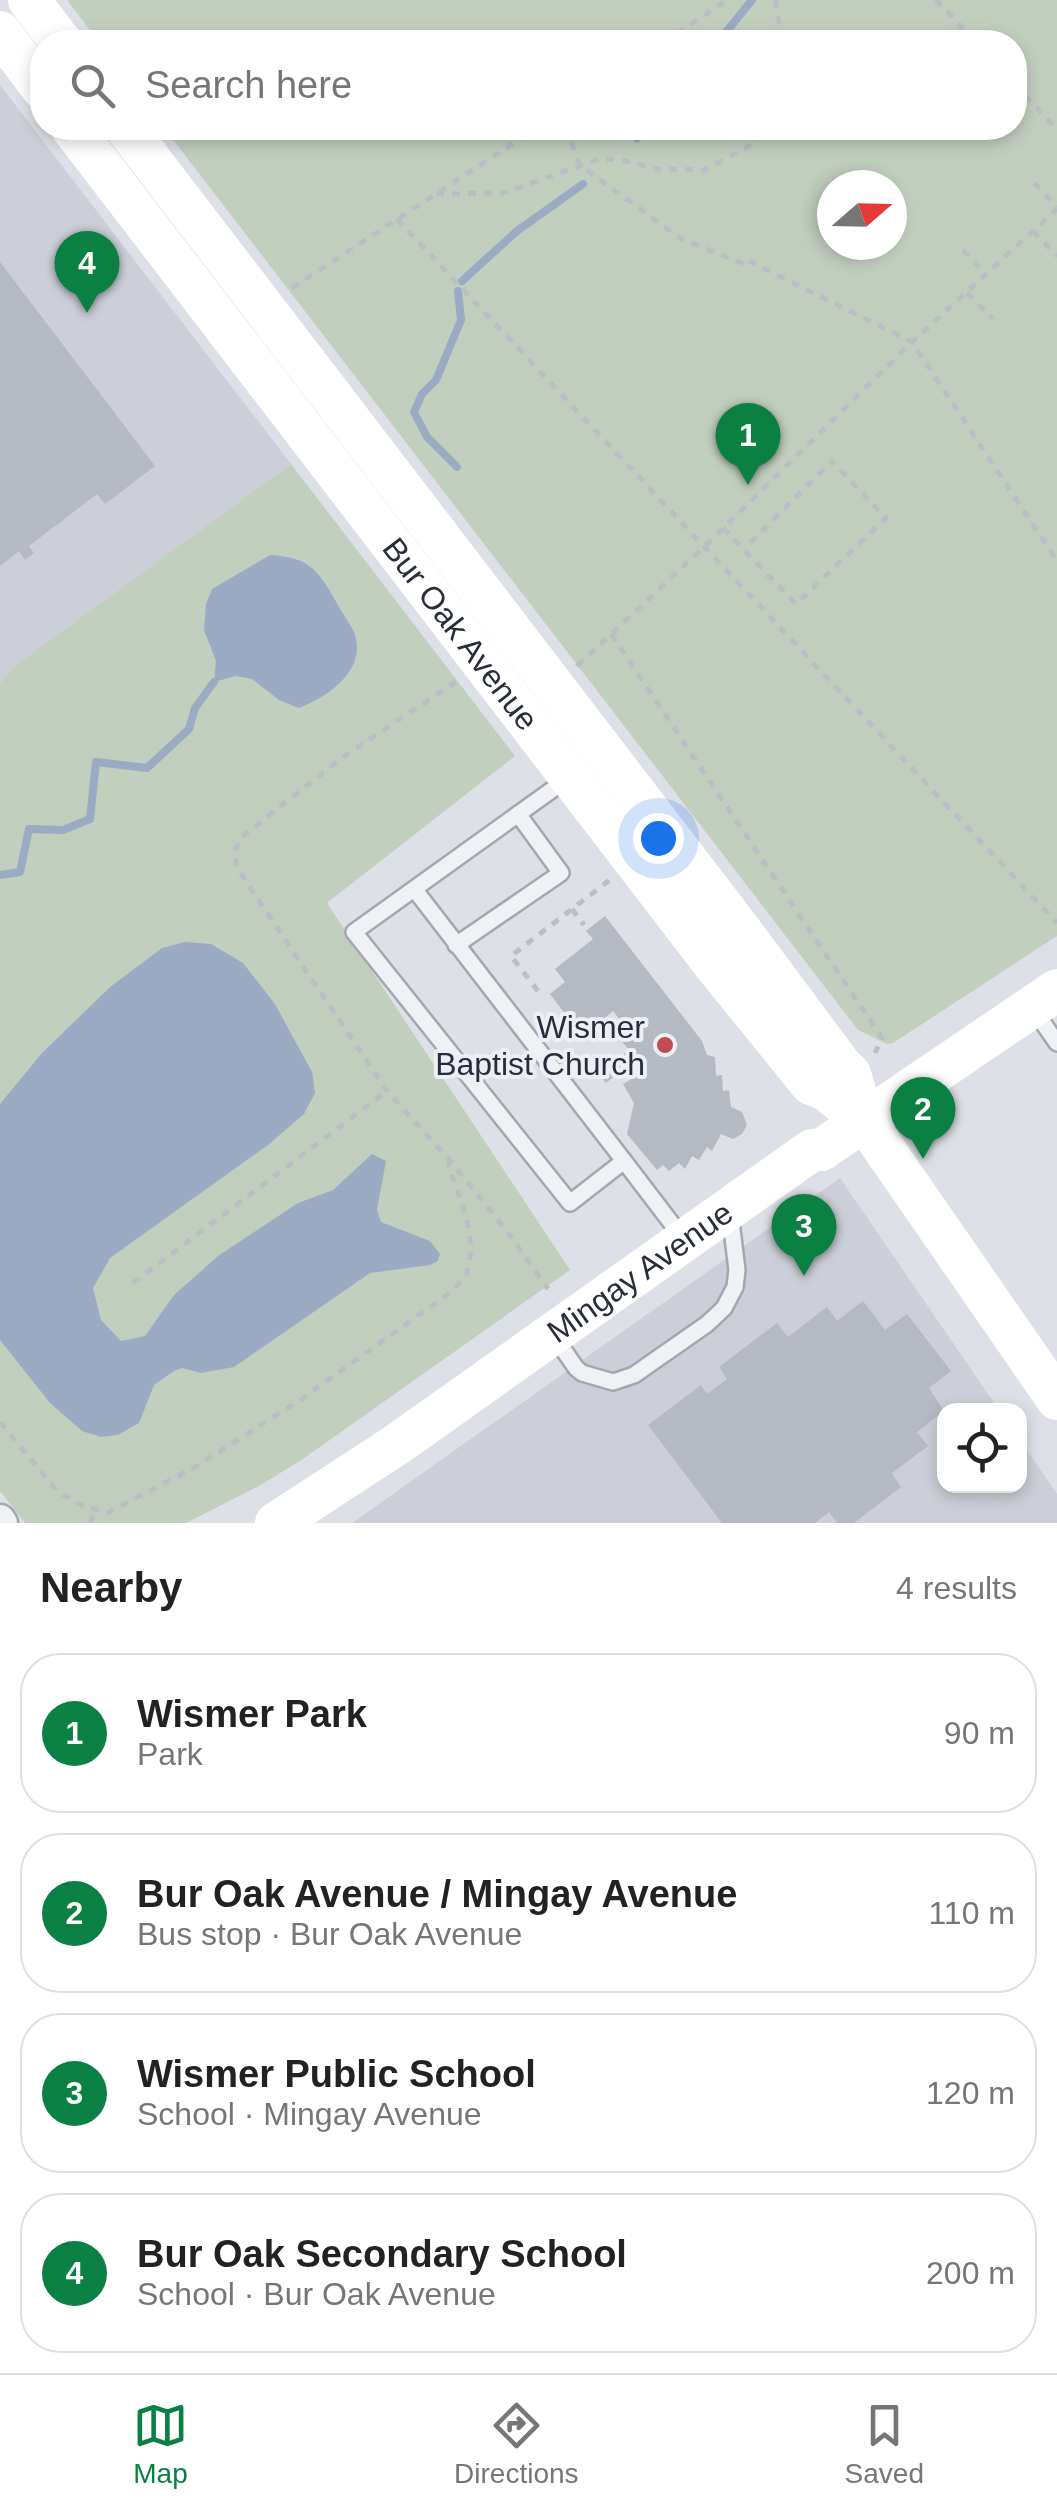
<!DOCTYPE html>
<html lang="en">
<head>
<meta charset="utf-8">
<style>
  :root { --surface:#fff; --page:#f2f2f2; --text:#222; --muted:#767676; --line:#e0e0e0; --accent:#0b8043 }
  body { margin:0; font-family:Arial,sans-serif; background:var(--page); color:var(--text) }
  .controls { position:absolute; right:30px; bottom:30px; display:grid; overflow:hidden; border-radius:20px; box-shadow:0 5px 15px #0003 }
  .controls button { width:90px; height:90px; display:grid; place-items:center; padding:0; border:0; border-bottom:2px solid var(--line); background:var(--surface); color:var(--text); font:50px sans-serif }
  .compass { position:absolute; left:817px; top:170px; width:90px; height:90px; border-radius:50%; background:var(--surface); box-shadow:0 5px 15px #0003; rotate:70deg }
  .you { position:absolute; left:658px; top:838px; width:35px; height:35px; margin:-25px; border:8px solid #fff; border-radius:50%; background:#1a73e8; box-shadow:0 0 0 15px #1a73e833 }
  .badge { display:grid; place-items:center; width:65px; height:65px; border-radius:50%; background:var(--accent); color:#fff; font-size:32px; font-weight:700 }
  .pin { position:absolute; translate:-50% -82px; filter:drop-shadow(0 2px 5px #0008) }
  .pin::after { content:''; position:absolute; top:52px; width:35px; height:30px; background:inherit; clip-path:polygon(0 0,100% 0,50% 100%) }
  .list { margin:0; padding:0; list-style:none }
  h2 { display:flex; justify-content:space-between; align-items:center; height:130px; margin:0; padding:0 40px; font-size:42px }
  h2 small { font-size:32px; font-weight:400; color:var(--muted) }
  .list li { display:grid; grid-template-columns:65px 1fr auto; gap:30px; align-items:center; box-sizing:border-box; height:160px; margin:0 20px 20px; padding:0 20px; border:2px solid var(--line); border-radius:40px }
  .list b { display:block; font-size:38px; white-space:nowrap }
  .list p { margin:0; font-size:32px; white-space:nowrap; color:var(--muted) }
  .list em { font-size:32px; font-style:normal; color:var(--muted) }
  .icon { flex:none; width:55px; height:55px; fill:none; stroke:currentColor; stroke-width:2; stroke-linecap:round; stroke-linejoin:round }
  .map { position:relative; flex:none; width:1057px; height:1523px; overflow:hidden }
  .search { position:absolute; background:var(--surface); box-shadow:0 5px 15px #0003; left:30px; right:30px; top:30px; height:110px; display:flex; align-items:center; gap:25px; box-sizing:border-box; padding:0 35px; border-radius:40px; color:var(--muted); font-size:38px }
  .sheet { height:850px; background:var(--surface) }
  nav { display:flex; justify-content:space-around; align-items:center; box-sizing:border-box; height:140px; border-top:2px solid var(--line); background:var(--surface); font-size:28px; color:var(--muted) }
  nav a { display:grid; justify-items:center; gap:5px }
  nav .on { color:var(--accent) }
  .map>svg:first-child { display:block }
</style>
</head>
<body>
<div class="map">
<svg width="1057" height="1523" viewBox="0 0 1057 1523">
  <rect width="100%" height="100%" fill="#dde0e6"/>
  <path fill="#cccfd7" d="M0,85L291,464L14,666L0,683Z
    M840,1178L999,1410H944V1486H1020V1440L1057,1494V1523H352Z"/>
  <path fill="#c2cfbf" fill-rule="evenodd" d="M67,0H1057V936L893,1043L887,1044L858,1030L164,128H1014V42H99ZM832,185H892V245H832Z
    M291,464L515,756L327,903L570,1270L300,1461L259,1486L186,1523H25L0,1491V683L14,666Z"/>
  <path fill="#9babc3" d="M270,555C312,557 320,573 339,607C344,616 352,626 355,635C366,671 328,697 299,708L279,700L252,679L236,676L214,682L216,661L204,630L206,604L212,589Z
    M185,942L211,944L243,963L275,1004L312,1072L315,1093L304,1114L268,1145L110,1258L93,1288L101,1320L121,1341L145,1336L174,1295L218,1256L298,1203L333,1190L372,1154L386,1161L377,1210L381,1222L430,1241L440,1254L438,1261L430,1265L370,1273L234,1367L201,1373L182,1368L174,1371L154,1385L139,1423L118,1435L101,1437L82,1431L50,1403L0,1340V1104L42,1053L110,987L162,948Z"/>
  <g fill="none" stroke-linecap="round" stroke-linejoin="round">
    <path stroke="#9babc3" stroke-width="8" d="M718,42L752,0
      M637,138L648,128
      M462,281L517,231L583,184
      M457,467L427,437L414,412L422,394L436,380L461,320L458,291
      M0,875L20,872L29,829L63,830L90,819L96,762L147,768L189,729L195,708L214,682"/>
  </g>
  <path fill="#b5b9c2" d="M0,262L155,466L105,504L97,494L29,546L34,553L25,560L19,551L0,566Z
    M605,916L702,1041L707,1055L715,1057L716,1076L722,1075L723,1091L729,1090L731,1107L742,1112L747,1125L742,1134L733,1139L721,1134L712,1151L707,1147L699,1160L692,1156L685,1169L679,1163L669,1171L663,1165L657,1170L627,1134L634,1103L623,1084L642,1073L632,1061L606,1083L599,1074L629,1050L616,1034L626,1027L613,1011L596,1025L593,1021L579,1032L550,994L565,982L555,969L593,939L586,931Z
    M863,1301L885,1330L907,1314L951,1371L929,1388L944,1411L917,1432L928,1446L892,1473L901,1487L854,1523H837L829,1512L815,1523H722L648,1425L701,1385L707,1394L727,1379L719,1367L777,1323L788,1337L827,1307L837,1321Z"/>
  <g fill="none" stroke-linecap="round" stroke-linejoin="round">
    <defs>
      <path id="lane" d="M567,779L354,932L570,1203L624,1161L682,1237
        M415,890L624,1161
        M456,945L561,873L518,814
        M1034,1010L1057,1043
        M554,1336L576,1368L582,1373L613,1382L634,1375L707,1324L724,1308L735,1287L737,1270L730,1213"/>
      <path id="street" d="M0,1520L2,1523"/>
    </defs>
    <use href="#lane" stroke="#a3a7af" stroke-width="20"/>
    <use href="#street" stroke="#a3a7af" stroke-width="35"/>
    <path stroke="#bcbec5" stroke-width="5" stroke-dasharray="8 8" stroke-linecap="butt" d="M776,0L777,15L785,42
      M936,0L976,42
      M252,42L254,41
      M664,42L727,0
      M1014,84L1057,129
      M566,128L580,165L681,239L745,264L747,260L912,342L1057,561
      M1034,183L1057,207
      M436,194L503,193L599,159L622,160L657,169L704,170L746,148L771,128
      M397,219L1057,923
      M1033,231L1057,256
      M963,250L985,273
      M292,288L537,128
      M967,293L993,319
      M723,528L796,604L886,518L832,461L744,549
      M611,634L882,1038L875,1053
      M577,666L703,548L912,342L1057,209
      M456,682L347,754L245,834L234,851L237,868L387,1091L447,1157L506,1230L548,1289
      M572,909L584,925
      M538,991L511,956L611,879
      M133,1283L387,1091
      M0,1422L57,1491L81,1505L107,1513L195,1467L300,1400L452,1291C457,1285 464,1279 467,1272C479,1237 458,1196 448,1163
      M91,1523L94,1509"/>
    <use href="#lane" stroke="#f0f1f5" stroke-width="15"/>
    <use href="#street" stroke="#f0f1f5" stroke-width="30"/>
    <g stroke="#fff" stroke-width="42">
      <path d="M29,0L61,42"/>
      <path d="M0,32L42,88"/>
      <path id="s1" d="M72,128L713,963L811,1084L826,1090L864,1120L1057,1399"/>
      <path d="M126,128L741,931L840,1064L850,1074L862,1115"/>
      <path id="s2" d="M276,1523L396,1445L812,1150H821L1057,990"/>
    </g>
  </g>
  <circle fill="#c14c52" stroke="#eceff4" stroke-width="4" cx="665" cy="1045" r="10"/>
  <g text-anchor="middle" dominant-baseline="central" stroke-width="8" stroke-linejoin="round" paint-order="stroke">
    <g font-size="32" fill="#282d3b" stroke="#eceff4">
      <text stroke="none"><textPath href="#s1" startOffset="638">Bur Oak Avenue</textPath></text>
      <text stroke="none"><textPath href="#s2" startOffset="442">Mingay Avenue</textPath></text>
    </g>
    <g font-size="32" fill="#282d3b" stroke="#eceff4" text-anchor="end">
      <text x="645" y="1027">Wismer<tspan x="645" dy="37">Baptist Church</tspan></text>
    </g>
  </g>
</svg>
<div class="controls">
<button><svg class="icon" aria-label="locate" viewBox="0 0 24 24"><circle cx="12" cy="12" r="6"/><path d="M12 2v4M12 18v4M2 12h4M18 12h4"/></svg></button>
</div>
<svg class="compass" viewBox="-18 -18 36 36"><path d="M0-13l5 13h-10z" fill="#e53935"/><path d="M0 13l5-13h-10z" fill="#767676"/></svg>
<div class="you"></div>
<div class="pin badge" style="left:748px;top:485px">1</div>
<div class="pin badge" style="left:923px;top:1159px">2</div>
<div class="pin badge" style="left:804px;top:1276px">3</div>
<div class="pin badge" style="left:87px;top:313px">4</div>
<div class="search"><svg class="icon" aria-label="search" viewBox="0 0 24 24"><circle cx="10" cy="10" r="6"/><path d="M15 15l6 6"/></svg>Search here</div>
</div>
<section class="sheet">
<h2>Nearby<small>4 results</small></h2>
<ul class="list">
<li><span class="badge">1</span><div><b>Wismer Park</b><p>Park</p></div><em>90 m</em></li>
<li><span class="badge">2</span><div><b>Bur Oak Avenue / Mingay Avenue</b><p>Bus stop · Bur Oak Avenue</p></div><em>110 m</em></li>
<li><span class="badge">3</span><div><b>Wismer Public School</b><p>School · Mingay Avenue</p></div><em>120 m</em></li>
<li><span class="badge">4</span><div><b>Bur Oak Secondary School</b><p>School · Bur Oak Avenue</p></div><em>200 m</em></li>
</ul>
</section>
<nav>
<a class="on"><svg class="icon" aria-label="map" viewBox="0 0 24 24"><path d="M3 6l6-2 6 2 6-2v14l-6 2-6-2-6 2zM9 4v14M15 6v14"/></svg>Map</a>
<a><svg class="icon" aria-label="directions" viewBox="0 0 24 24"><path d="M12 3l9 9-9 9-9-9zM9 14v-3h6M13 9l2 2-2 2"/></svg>Directions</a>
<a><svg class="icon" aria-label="saved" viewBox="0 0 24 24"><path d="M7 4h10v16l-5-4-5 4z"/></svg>Saved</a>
</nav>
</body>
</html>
